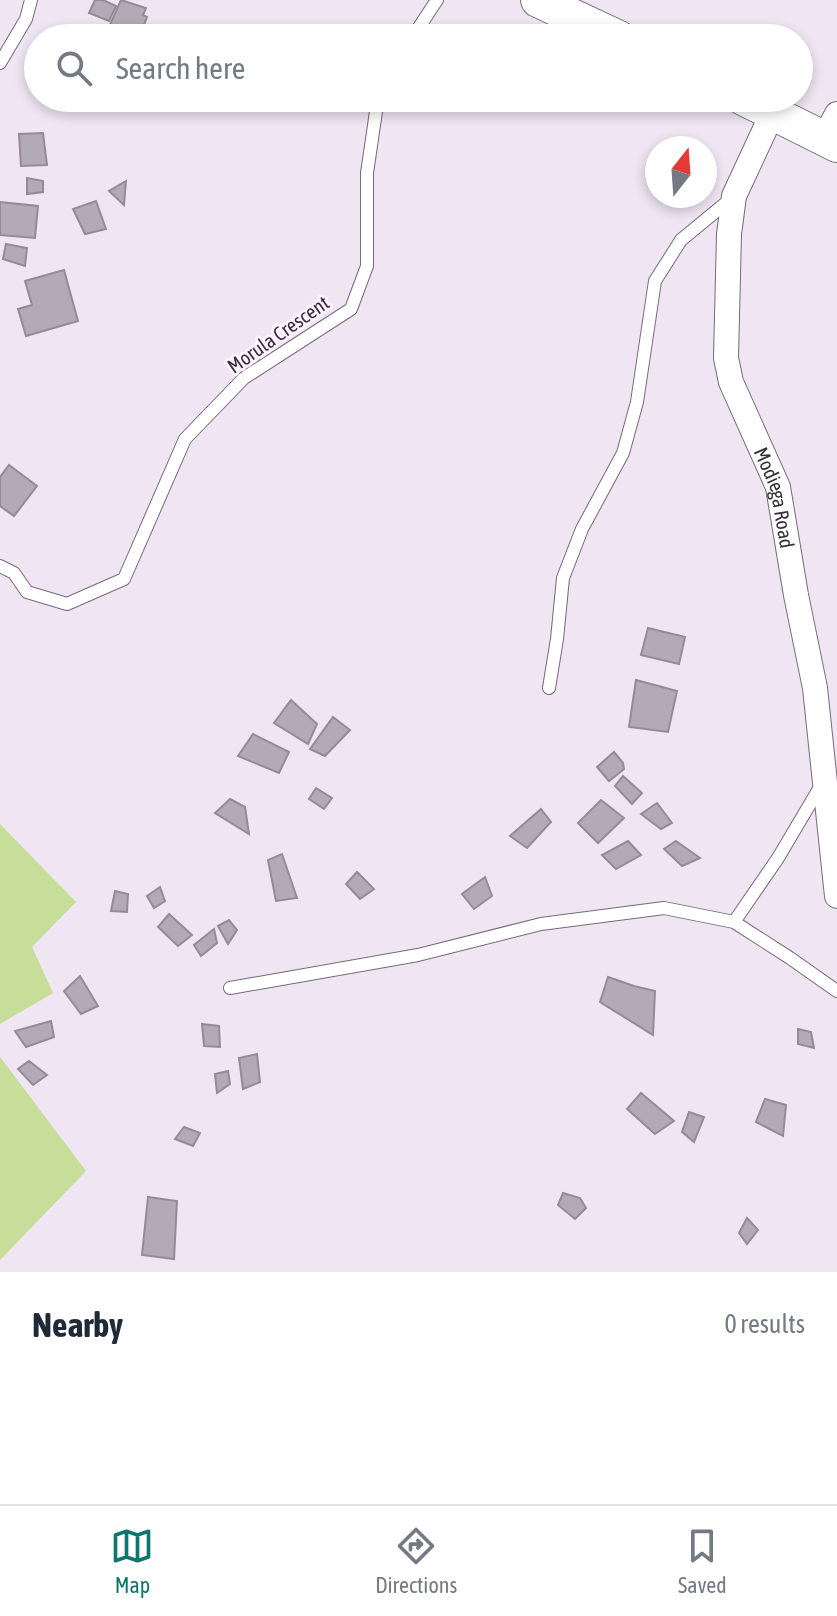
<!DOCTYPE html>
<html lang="en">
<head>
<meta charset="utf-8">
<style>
  :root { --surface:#fff; --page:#f2f2f3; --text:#1f2937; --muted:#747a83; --line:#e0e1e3; --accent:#0f766e }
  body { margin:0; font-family:"Asap Condensed",sans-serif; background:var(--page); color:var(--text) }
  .compass { position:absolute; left:645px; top:136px; width:72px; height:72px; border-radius:50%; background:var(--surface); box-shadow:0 4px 12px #0003; rotate:17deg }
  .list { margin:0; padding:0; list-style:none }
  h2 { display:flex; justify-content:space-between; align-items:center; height:104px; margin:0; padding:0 32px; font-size:34px }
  h2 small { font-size:26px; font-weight:400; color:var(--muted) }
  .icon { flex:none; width:44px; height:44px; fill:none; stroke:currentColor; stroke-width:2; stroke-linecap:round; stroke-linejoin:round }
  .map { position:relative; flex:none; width:837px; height:1272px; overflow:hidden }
  .search { position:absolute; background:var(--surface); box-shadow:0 4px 12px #0003; left:24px; right:24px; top:24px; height:88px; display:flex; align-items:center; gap:20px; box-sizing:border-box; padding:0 28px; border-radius:44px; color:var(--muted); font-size:30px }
  .sheet { height:232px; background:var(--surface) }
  nav { display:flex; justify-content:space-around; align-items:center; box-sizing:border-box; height:112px; border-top:2px solid var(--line); background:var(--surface); font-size:22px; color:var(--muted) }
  nav a { display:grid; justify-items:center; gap:4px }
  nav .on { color:var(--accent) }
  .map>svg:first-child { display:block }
</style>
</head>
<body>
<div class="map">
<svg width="837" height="1272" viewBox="0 0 837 1272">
  <rect width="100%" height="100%" fill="#efe5f3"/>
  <path fill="#c6de9a" d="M0,824L76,902L32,947L53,993L0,1024Z
    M0,1057L86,1171L0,1260Z"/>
  <path fill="#b3aab7" stroke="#948b98" stroke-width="2" d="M95,0H103L116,6L109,21L89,13Z
    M121,0L146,8L143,15L147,17L141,33L130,29L128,35L109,27Z
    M110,98H137L135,109L109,101Z
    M43,133L47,165L21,166L19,134Z
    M27,178L43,181V192L27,194Z
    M126,181L124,205L109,191Z
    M96,201L106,229L85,234L73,209Z
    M0,202L38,206L35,238L0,235Z
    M6,244L27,248L25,266L3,259Z
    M64,270L78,321L26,336L18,309L32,305L25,281Z
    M9,465L37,486L14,516L0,506V477Z
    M648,628L685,637L679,664L641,655Z
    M636,680L677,691L668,732L629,727Z
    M291,700L317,724L308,744L274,723Z
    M333,717L350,730L325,756L310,749Z
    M253,734L289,752L279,773L238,756Z
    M614,752L623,763L624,769L609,781L597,767Z
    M623,776L642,793L632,804L615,786Z
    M316,788L332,798L324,809L309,799Z
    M230,799L245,807L249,834L215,813Z
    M601,800L624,818L598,843L578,823Z
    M657,803L672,823L661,829L641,814Z
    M541,809L551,822L527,848L510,836Z
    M628,841L641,855L616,869L602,855Z
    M676,841L700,858L682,866L664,849Z
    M282,854L297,898L276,901L268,860Z
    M357,872L374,889L360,899L346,884Z
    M485,877L492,896L474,909L462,894Z
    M160,887L165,901L154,908L147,896Z
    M115,891L128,894L127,912L111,911Z
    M169,914L192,935L178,946L158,927Z
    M229,920L237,930L228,944L218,926Z
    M214,929L217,943L201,956L194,945Z
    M80,976L98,1006L81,1014L64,991Z
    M608,977L634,986L655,991L653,1035L600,1002Z
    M51,1021L54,1037L26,1047L15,1031Z
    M202,1024L219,1026L220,1047L204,1046Z
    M798,1029L811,1032L814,1048L798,1044Z
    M257,1054L260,1082L243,1089L239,1058Z
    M29,1061L47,1075L33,1085L18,1069Z
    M228,1071L230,1084L217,1093L215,1074Z
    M641,1093L674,1121L655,1134L627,1109Z
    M765,1099L786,1105L783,1136L756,1122Z
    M689,1112L704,1117L694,1142L682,1132Z
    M184,1127L200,1133L193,1146L175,1139Z
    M563,1193L580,1198L586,1208L575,1219L558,1205Z
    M148,1197L177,1201L174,1259L142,1255Z
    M747,1218L758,1230L747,1244L739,1233Z"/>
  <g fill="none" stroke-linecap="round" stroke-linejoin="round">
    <defs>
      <path id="lane" d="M412,38L437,0
        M0,63L26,19L31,0
        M0,566L14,573L27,592L67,604L124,579L185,439L244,378L351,309L367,266V173L378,98
        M549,688L557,639L563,578L582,529L623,453L637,402L655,281L681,240L732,198
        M734,922L778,858L823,782
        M230,988L418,955L541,924L664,908L734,922L790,958L837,991"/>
      <g id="street">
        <path id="s1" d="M773,112L734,196L729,234L726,358L731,382L778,487L796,595L815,688L837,896"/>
        <path d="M824,138L837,114"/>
      </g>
      <path id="secondary" d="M538,0L619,38
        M743,98L837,145"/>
    </defs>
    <use href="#lane" stroke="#746b77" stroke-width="14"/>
    <use href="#street" stroke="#746b77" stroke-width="26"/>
    <use href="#secondary" stroke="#746b77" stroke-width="36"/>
    <use href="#lane" stroke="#fff" stroke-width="12"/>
    <use href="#street" stroke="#fff" stroke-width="24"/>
    <use href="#secondary" stroke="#fff" stroke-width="34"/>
  </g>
  <g text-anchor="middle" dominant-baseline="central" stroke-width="6" stroke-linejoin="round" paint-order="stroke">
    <g font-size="20" fill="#343035" stroke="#fcf3ff">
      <text transform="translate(278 334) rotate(-35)">Morula Crescent</text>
      <text stroke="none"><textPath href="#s1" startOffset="404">Modiega Road</textPath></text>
    </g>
  </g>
</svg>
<svg class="compass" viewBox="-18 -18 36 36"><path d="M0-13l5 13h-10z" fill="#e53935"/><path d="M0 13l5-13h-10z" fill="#747a83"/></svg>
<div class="search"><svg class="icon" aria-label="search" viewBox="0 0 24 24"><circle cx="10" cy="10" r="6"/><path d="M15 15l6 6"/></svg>Search here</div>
</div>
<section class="sheet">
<h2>Nearby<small>0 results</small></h2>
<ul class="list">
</ul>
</section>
<nav>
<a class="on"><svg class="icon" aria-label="map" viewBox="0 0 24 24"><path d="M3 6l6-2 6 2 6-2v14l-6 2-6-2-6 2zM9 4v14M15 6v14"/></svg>Map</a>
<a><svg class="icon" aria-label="directions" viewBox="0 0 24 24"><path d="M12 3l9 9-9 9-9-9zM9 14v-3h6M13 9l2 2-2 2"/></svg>Directions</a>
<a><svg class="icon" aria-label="saved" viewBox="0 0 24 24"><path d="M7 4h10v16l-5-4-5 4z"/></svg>Saved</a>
</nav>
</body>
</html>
